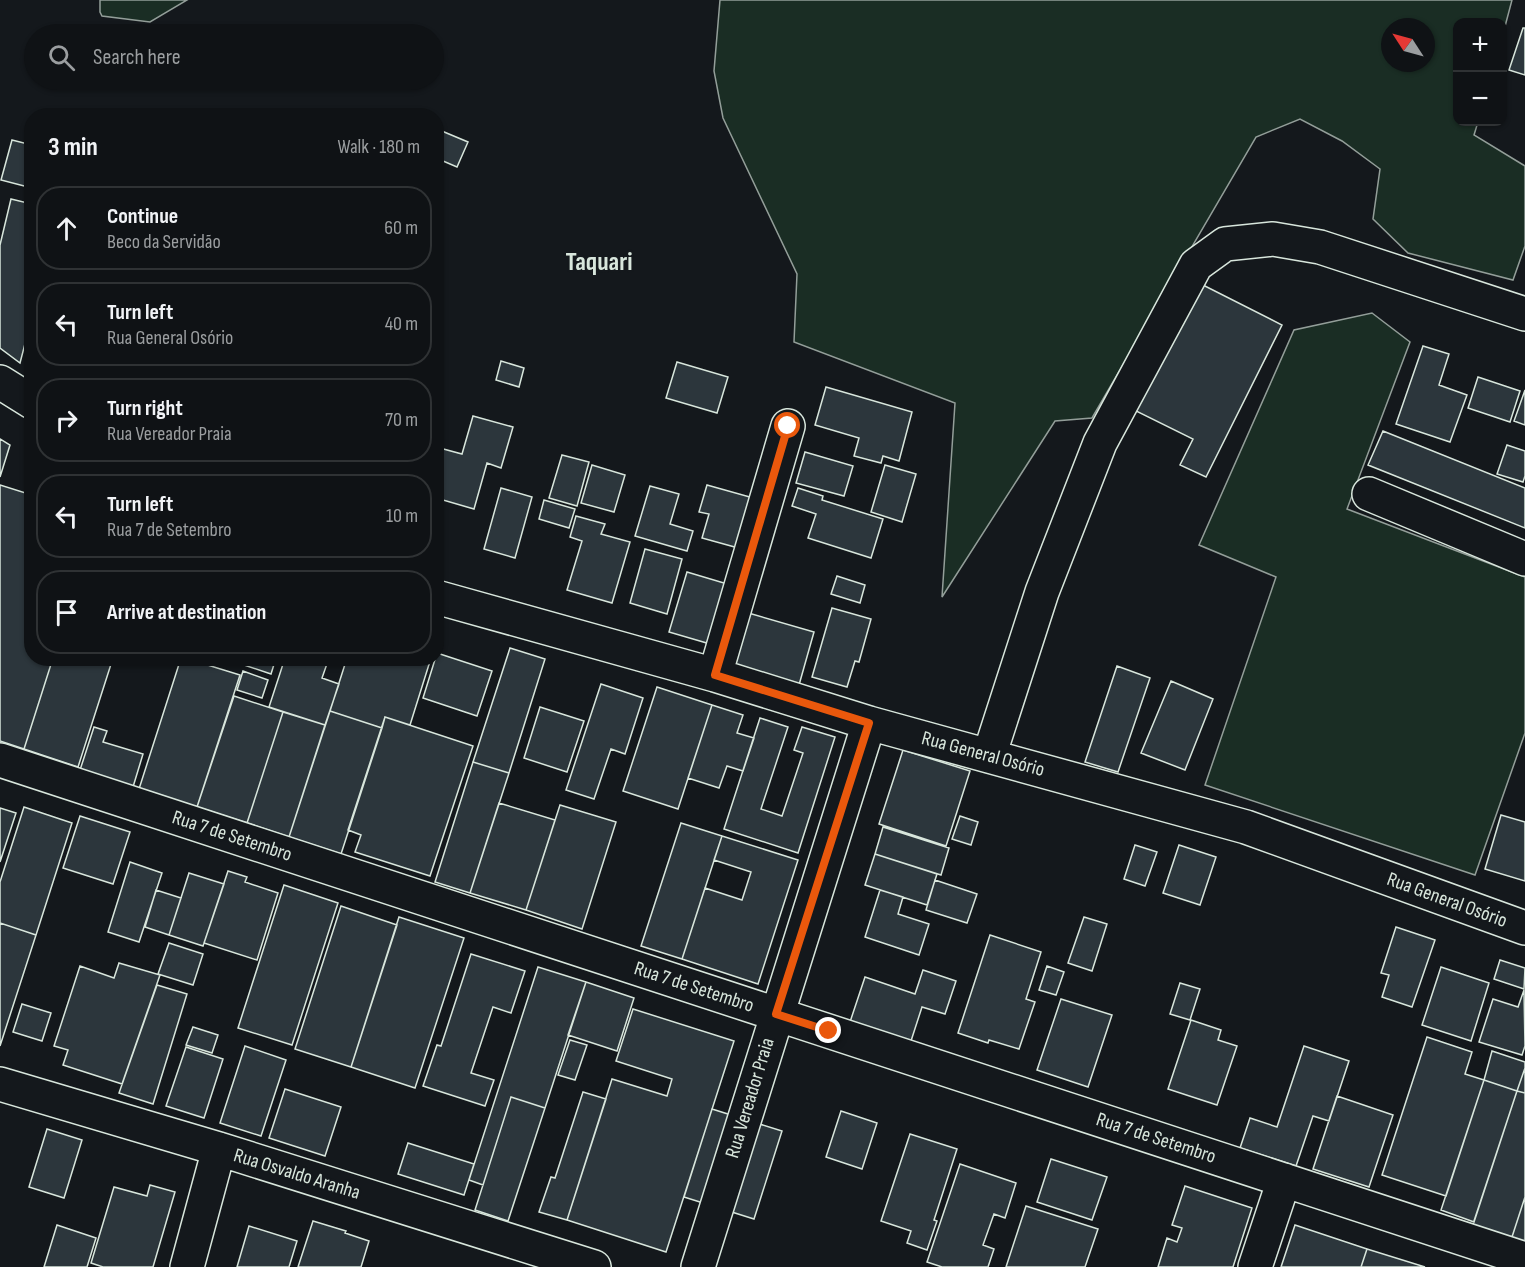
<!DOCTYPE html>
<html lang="en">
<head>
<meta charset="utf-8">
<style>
  :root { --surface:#0f1215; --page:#181b1e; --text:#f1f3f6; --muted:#9b9ea0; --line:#2f3234 }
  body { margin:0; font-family:"Sofia Sans Condensed",sans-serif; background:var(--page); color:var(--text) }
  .controls { position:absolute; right:18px; top:18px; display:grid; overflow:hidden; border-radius:12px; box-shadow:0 2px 4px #0004 }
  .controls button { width:54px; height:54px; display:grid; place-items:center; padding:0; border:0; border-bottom:2px solid var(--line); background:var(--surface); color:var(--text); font:30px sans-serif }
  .compass { position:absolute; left:1381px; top:18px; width:54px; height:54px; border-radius:50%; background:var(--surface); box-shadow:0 2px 4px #0004; rotate:306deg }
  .stop { position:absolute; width:18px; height:18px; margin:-14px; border:4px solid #ea580c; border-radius:50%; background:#fff }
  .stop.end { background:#ea580c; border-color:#fff; box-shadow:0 2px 6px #0008 }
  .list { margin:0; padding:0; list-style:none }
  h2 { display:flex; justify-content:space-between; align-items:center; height:78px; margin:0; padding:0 24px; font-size:26px }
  h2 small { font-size:20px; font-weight:400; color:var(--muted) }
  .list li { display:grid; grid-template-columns:39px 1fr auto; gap:18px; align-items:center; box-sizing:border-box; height:84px; margin:0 12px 12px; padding:0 12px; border:2px solid var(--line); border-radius:24px }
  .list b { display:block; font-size:22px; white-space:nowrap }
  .list p { margin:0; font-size:20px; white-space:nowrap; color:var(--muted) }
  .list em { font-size:20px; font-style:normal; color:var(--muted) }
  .icon { flex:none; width:33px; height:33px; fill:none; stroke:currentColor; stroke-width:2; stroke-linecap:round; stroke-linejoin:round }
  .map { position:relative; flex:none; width:1525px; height:1267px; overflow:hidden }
  .search { position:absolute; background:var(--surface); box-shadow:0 2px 4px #0004; left:24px; top:24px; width:420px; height:66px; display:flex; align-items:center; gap:15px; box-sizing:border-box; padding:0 21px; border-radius:33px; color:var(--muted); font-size:22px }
  .panel { position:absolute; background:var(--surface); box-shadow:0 2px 4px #0004; left:24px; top:108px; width:420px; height:558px; border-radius:24px }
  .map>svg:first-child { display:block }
</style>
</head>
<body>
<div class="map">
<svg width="1525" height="1267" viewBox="0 0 1525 1267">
  <rect width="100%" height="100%" fill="#14181c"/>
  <path fill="#1a2d24" stroke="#939e99" stroke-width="1.5" fill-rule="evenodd" d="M100,0H187L150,22L102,16L100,12Z
    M720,0H1512L1503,34L1502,22H1458V122H1478L1474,135L1525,166V246L1513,280L1408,253L1373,219L1380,169L1342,141L1300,119L1256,137L1092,418L1055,421L942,597L955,403L794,342L797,274L723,118L714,71ZM1390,27H1426V63H1390Z
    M1372,313L1410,342L1347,509L1525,577V733L1475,875L1205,785L1276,577L1199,545L1294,330Z"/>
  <path fill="#2c363c" stroke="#d8e6dc" stroke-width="1.5" d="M1523,28H1525V75L1509,70Z
    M437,129L468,142L457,167L436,158Z
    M12,140L32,145V188L1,180Z
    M11,199L32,204V317L20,363L0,348V245Z
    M1197,282L1282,325L1206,477L1180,465L1193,439L1132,409Z
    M1423,346L1449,354L1439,385L1467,395L1450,442L1396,424Z
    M501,361L524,368L519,387L496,380Z
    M677,362L728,377L717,413L666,398Z
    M1478,377L1520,391L1510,422L1468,408Z
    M826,387L912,412L899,461L883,456L881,463L854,456L859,438L815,425Z
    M1525,390V425L1514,421Z
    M473,416L513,427L501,468L487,463L474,509L436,498V447L462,454Z
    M1383,431L1525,488V528L1368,465Z
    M0,439L10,445L0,477Z
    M1507,445L1525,451V476L1523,482L1497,474Z
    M805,452L853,466L844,496L796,483Z
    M562,455L589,462L577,506L549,498Z
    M592,465L625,475L614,512L581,503Z
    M885,465L916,474L902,522L871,512Z
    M0,485L32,495V601L29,609L32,610V658H53L24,749L0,741Z
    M707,485L757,499L742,549L702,538L709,514L699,512Z
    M650,486L679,494L670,524L693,531L687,551L635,536Z
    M501,488L532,497L515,558L484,549Z
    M798,488L823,496L822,500L883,519L871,558L808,538L816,514L792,506Z
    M544,500L575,509L569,528L539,519Z
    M576,516L605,524L601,534L630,542L612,603L567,590L582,541L570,537Z
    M645,549L682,559L667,614L630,603Z
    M687,572L734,586L717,646L669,632Z
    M837,576L865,585L860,603L831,594Z
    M832,608L871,619L859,662L855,661L847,687L812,677Z
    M745,612L814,632L799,685L730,665Z
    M510,648L545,659L509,773L473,762Z
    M437,653L492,671L477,716L423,698Z
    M53,658H113L78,767L24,749Z
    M181,658H202L201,663L240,675L197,807L139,789Z
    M223,658H276L271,674Z
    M285,658H329L322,678L339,684L325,725L269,707Z
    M347,658H431L410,725L385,717L382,728L330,711Z
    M1117,666L1150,678L1118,772L1085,762Z
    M243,671L268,680L262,698L237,690Z
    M1171,681L1213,699L1185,770L1141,753Z
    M601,684L643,698L625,754L611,749L594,799L566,790Z
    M657,687L712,705L678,809L623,791Z
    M234,696L283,712L247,823L197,807Z
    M712,705L743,715L737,733L754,738L743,771L727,766L719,788L688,778Z
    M540,707L584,721L567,772L524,758Z
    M330,711L382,728L341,854L289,837Z
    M283,712L325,725L289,837L247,823Z
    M385,717L473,746L430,876L355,852L361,835L348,830Z
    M760,718L788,727L761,809L782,816L803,753L794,750L802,727L835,737L798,853L724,829Z
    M94,727L107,731L103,742L143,754L133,787L80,770Z
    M903,750L970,771L946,846L879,824Z
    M473,762L509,773L470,893L435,882Z
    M499,803L555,820L526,910L470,893Z
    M560,805L616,822L582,929L526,910Z
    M24,807L72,823L36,935L0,923V882Z
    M0,808L16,813L0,862Z
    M1501,815L1525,822V881L1485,869Z
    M80,816L130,832L113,884L63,868Z
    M960,816L978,822L971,845L952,839Z
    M681,823L722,836L682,959L641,946Z
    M883,827L949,848L941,875L875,854Z
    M722,836L798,860L758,984L682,959L705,888L742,900L751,872L714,860Z
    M1135,845L1157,852L1145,886L1124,879Z
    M1179,845L1216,857L1200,905L1163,893Z
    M875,854L937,874L927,905L865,885Z
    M130,862L162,873L139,942L108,932Z
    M228,871L247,877L245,882L278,893L257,960L204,943Z
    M189,873L224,884L203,946L169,935Z
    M935,880L977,894L967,923L926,910Z
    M284,885L338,903L292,1045L238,1028Z
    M156,890L181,898L169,935L145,927Z
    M880,890L903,897L898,914L929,924L919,955L865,937Z
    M341,906L397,925L351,1067L295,1049Z
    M399,917L464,938L415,1088L351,1067Z
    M1084,917L1107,924L1092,971L1068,963Z
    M0,923L36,935L0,1046Z
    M1396,927L1435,940L1412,1007L1382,997L1389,975L1381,973Z
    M990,935L1041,952L1026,999L1035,1002L1019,1049L989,1040L988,1043L958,1033Z
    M169,943L203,954L193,985L158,974Z
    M471,954L525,971L511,1013L493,1007L471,1073L494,1080L485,1106L423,1086L437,1045L441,1046Z
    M1500,960L1525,968L1524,989L1494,979Z
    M119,963L160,975L122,1084L63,1065L68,1050L54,1046L80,966L114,978Z
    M1047,966L1064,972L1056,995L1039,990Z
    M538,967L586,982L545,1108L511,1097L483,1185L469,1180Z
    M1441,967L1489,983L1471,1041L1422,1025Z
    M923,970L956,981L945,1014L922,1007L910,1044L849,1025L865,977L915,994Z
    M586,982L634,998L617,1051L568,1035Z
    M1180,983L1200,989L1190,1020L1170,1014Z
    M157,985L187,994L153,1104L119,1093Z
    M1524,990L1525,1046L1522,1055L1479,1042L1493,999L1518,1007Z
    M1061,999L1112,1015L1088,1087L1037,1070Z
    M22,1004L51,1013L42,1041L13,1032Z
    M633,1009L734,1041L666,1252L567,1220L612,1079L667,1096L672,1079L616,1061Z
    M1191,1020L1221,1030L1218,1040L1237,1046L1217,1105L1168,1089Z
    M193,1027L218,1035L212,1053L186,1045Z
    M1427,1037L1472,1052L1465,1074L1484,1080L1446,1196L1382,1175Z
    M570,1040L587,1045L575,1080L558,1075Z
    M245,1046L286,1060L261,1136L220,1123Z
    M1304,1046L1349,1061L1329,1121L1313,1116L1296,1166L1240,1148L1250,1118L1277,1127Z
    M186,1047L223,1059L204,1118L166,1106Z
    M1492,1051L1525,1062V1068L1517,1091L1484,1080Z
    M1525,1068V1093L1517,1091Z
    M1484,1080L1517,1091L1474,1222L1441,1210Z
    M285,1089L341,1107L325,1156L269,1138Z
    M1517,1091L1525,1093V1197L1511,1240L1472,1227Z
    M583,1092L606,1099L567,1220L539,1212L551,1177L555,1178Z
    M1337,1096L1393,1115L1369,1187L1313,1169Z
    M511,1097L545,1108L508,1221L475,1210Z
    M712,1109L782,1131L754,1219L684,1197Z
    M841,1111L877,1123L862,1169L826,1157Z
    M47,1129L82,1140L64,1198L29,1187Z
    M910,1134L957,1149L934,1220L937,1221L927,1250L907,1243L911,1231L881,1221Z
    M408,1143L474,1164L464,1195L398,1174Z
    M1051,1159L1107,1177L1092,1220L1037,1202Z
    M960,1164L1016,1183L1005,1218L994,1214L983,1245L994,1249L988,1267H942L927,1262Z
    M150,1185L175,1192L153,1267H103L91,1263L114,1187L147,1196Z
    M1185,1186L1252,1208L1233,1267H1158L1167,1238L1177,1242L1182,1228L1172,1225Z
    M1525,1197V1244L1511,1240Z
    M1026,1206L1098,1229L1085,1267H1006Z
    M313,1221L346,1231L345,1233L369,1241L361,1267H298Z
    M57,1225L96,1238L87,1267H44Z
    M1295,1225L1367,1249L1361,1267H1281Z
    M249,1226L297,1241L289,1267H237Z
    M1367,1249L1425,1267H1361Z"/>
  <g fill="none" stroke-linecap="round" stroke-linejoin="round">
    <defs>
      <path id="minor" d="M0,382L32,402
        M1369,494L1525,559
        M436,597L715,675L869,723L1246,827L1525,928
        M715,675L788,426
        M989,756L1042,592L1100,443L1196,265L1225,244L1273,239L1320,247L1525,314
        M0,760L1525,1259
        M0,1084L219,1149L594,1267
        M187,1267L219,1149
        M698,1267L869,723
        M1255,1267L1284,1180"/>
    </defs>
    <use href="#minor" stroke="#d8e6dc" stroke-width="36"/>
    <use href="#minor" stroke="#14181c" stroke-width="33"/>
  </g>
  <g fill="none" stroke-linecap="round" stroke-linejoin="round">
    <path stroke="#ea580c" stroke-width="8" d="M788,426L715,675L869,723L776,1014L829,1031"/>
  </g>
  <g text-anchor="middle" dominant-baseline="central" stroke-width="4.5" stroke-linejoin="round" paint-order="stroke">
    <g font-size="20" fill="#d8e6dc" stroke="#14181c">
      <text transform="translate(983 754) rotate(15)">Rua General Osório</text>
      <text transform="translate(232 836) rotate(18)">Rua 7 de Setembro</text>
      <text transform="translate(1447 900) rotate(20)">Rua General Osório</text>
      <text transform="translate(694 987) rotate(18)">Rua 7 de Setembro</text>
      <text transform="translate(750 1098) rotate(-73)">Rua Vereador Praia</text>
      <text transform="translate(1156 1138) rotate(18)">Rua 7 de Setembro</text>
      <text transform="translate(297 1174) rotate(17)">Rua Osvaldo Aranha</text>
    </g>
    <g font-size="26" font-weight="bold" fill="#d8e6dc" stroke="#14181c">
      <text x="599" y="262">Taquari</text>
    </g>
  </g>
</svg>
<div class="controls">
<button>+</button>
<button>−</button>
</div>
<svg class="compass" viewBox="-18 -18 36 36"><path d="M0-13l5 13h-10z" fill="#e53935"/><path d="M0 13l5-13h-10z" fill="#9b9ea0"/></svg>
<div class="stop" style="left:788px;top:426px"></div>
<div class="stop end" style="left:829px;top:1031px"></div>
<div class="search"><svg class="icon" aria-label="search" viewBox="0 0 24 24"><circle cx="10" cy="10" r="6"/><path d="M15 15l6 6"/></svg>Search here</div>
<section class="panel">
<h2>3 min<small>Walk · 180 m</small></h2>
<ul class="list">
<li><svg class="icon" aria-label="ahead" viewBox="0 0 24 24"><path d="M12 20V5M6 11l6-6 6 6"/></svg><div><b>Continue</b><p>Beco da Servidão</p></div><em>60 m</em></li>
<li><svg class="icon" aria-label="left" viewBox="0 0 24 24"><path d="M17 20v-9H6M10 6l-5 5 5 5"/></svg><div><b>Turn left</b><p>Rua General Osório</p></div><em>40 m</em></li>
<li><svg class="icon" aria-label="right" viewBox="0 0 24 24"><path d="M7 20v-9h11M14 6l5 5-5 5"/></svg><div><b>Turn right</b><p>Rua Vereador Praia</p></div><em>70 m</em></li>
<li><svg class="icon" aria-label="left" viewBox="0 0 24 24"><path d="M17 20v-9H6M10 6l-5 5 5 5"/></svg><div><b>Turn left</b><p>Rua 7 de Setembro</p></div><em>10 m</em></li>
<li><svg class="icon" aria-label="arrive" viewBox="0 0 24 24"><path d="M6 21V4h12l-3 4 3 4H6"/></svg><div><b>Arrive at destination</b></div></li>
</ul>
</section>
</div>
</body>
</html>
